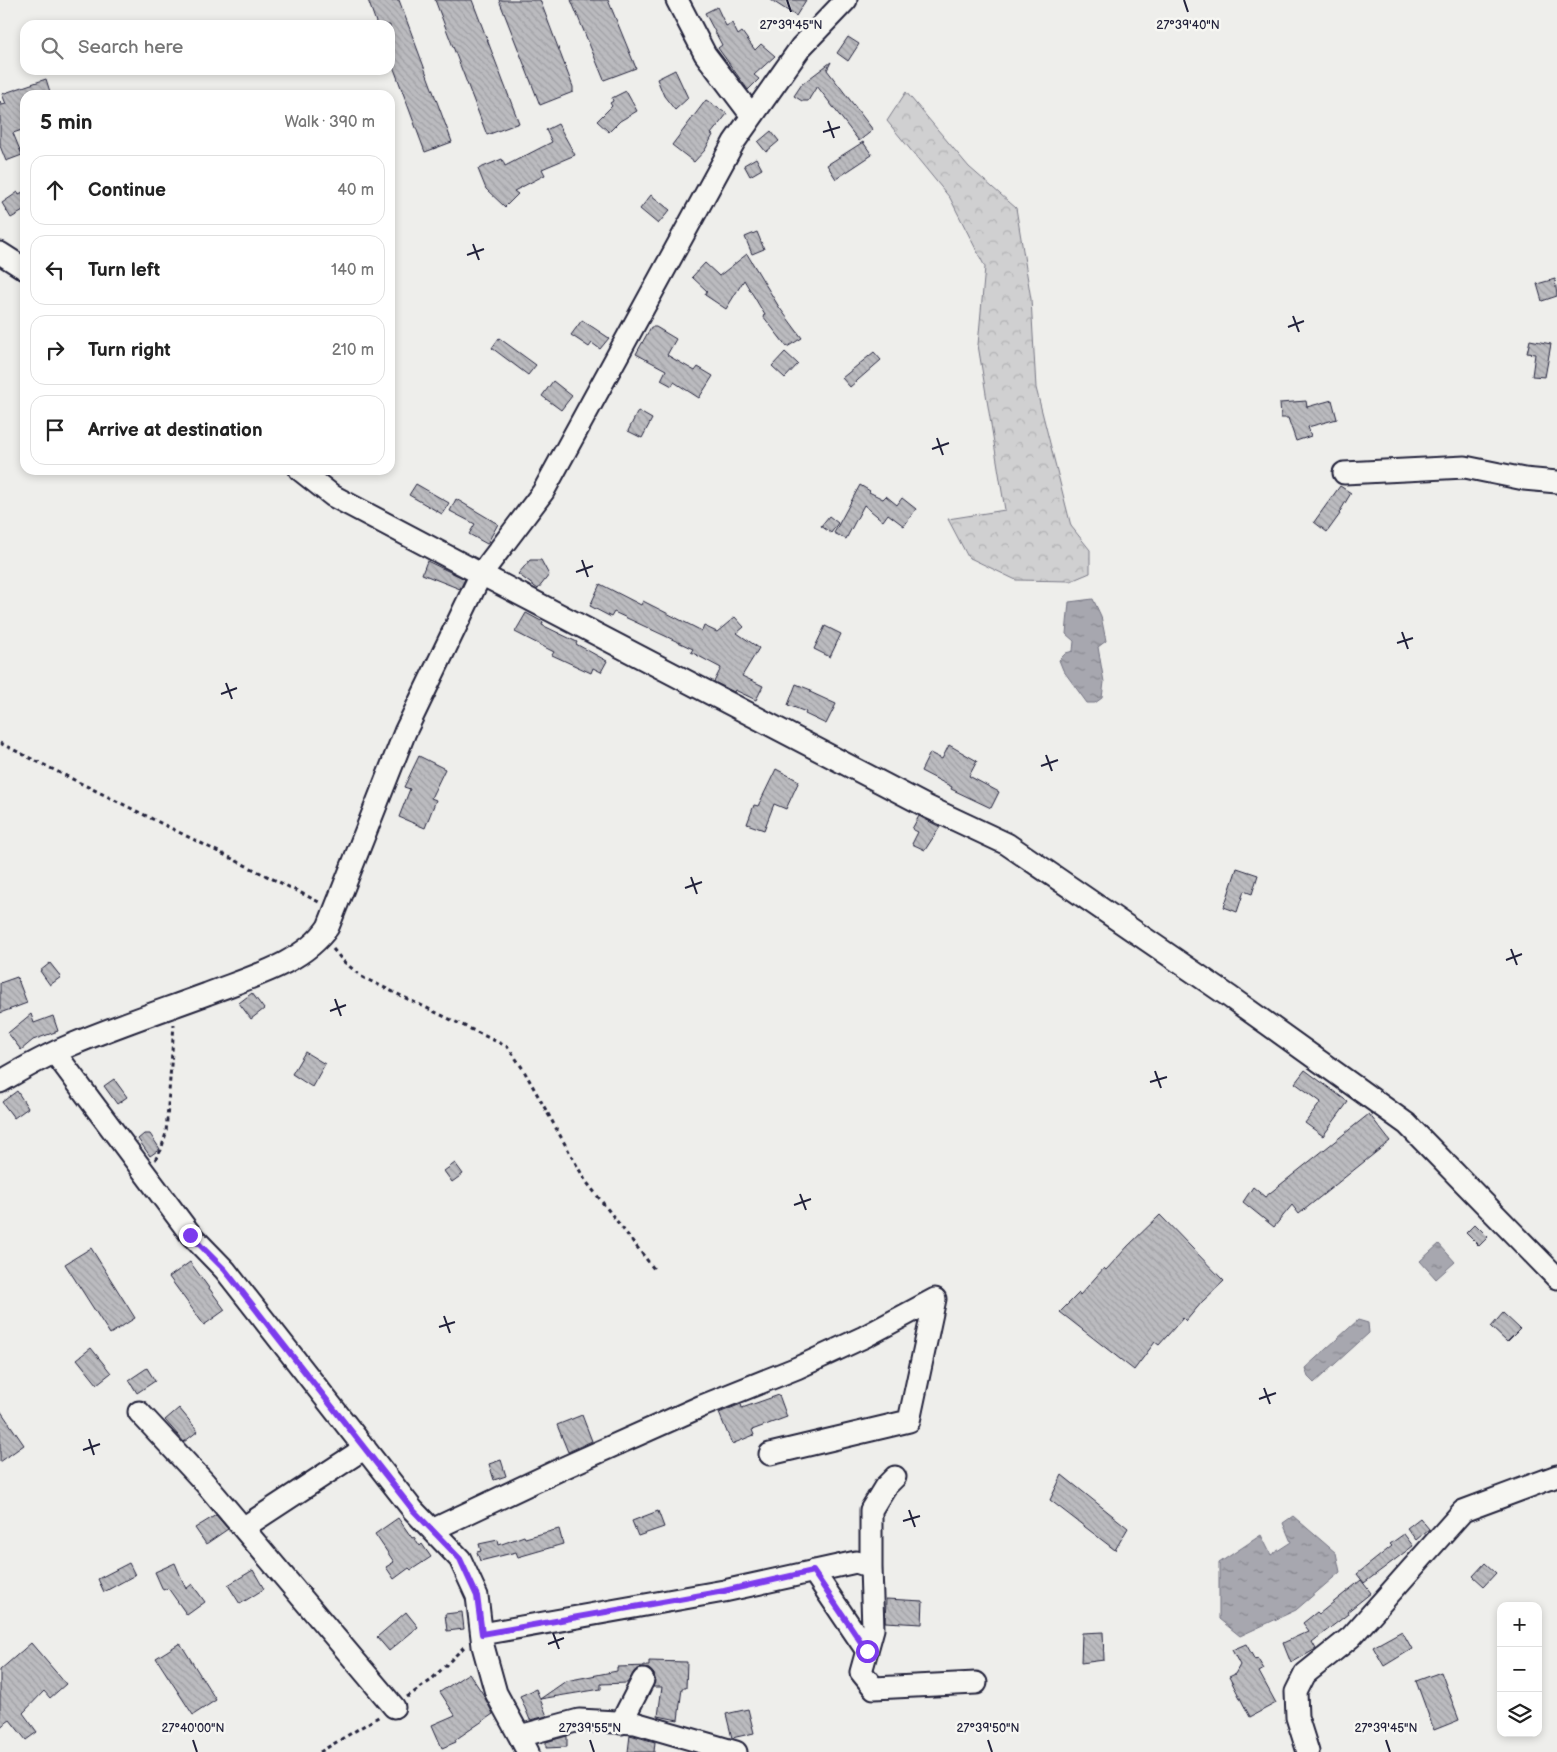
<!DOCTYPE html>
<html lang="en">
<head>
<meta charset="utf-8">
<style>
  :root { --surface:#fff; --page:#f2f2f2; --text:#222; --muted:#767676; --line:#e0e0e0 }
  body { margin:0; font-family:"Balsamiq Sans",sans-serif; background:var(--page); color:var(--text) }
  .controls { position:absolute; right:15px; bottom:15px; display:grid; overflow:hidden; border-radius:10px; box-shadow:0 2px 8px #0003 }
  .controls button { width:45px; height:45px; display:grid; place-items:center; padding:0; border:0; border-bottom:1px solid var(--line); background:var(--surface); color:var(--text); font:25px sans-serif }
  .stop { position:absolute; width:15px; height:15px; margin:-11px; border:4px solid #7c3aed; border-radius:50%; background:#fff }
  .stop.end { background:#7c3aed; border-color:#fff; box-shadow:0 1px 5px #0008 }
  .list { margin:0; padding:0; list-style:none }
  h2 { display:flex; justify-content:space-between; align-items:center; height:65px; margin:0; padding:0 20px; font-size:21px }
  h2 small { font-size:16px; font-weight:400; color:var(--muted) }
  .list li { display:grid; grid-template-columns:32px 1fr auto; gap:15px; align-items:center; box-sizing:border-box; height:70px; margin:0 10px 10px; padding:0 10px; border:1px solid var(--line); border-radius:15px }
  .list b { display:block; font-size:19px; white-space:nowrap }
  .list em { font-size:16px; font-style:normal; color:var(--muted) }
  .icon { flex:none; width:28px; height:28px; fill:none; stroke:currentColor; stroke-width:2; stroke-linecap:round; stroke-linejoin:round }
  .map { position:relative; flex:none; width:1557px; height:1752px; overflow:hidden }
  .search { position:absolute; background:var(--surface); box-shadow:0 2px 8px #0003; left:20px; top:20px; width:375px; height:55px; display:flex; align-items:center; gap:12px; box-sizing:border-box; padding:0 18px; border-radius:15px; color:var(--muted); font-size:19px }
  .panel { position:absolute; background:var(--surface); box-shadow:0 2px 8px #0003; left:20px; top:90px; width:375px; height:385px; border-radius:15px }
  .map>svg:first-child { display:block }
</style>
</head>
<body>
<div class="map">
<svg width="1557" height="1752" viewBox="0 0 1557 1752">
  <defs>
    <pattern id="forest-crowns" width="20" height="18" patternUnits="userSpaceOnUse" patternTransform="scale(1.25)"><rect width="20" height="18" fill="#d0d0d1"/><path d="M2 6a3 3 0 1 1 6 0M12 15a3 3 0 1 1 6 0" fill="none" stroke="#b2b2b4"/></pattern>
    <pattern id="water-ripples" width="26" height="14" patternUnits="userSpaceOnUse" patternTransform="scale(1.25)"><rect width="26" height="14" fill="#a7a7af"/><path d="M2 4q2-2 4 0t4 0M15 11q2-2 4 0t4 0" fill="none" stroke="#888890"/></pattern>
    <pattern id="building-back-hatch" width="6" height="6" patternUnits="userSpaceOnUse" patternTransform="scale(1.25)"><rect width="6" height="6" fill="#bbbbbf"/><path d="M-1 5l2 2M0 0l6 6M5-1l2 2" fill="none" stroke="#a0a0a5"/></pattern>
  </defs>
  <rect width="100%" height="100%" fill="#eeeeeb"/>
  <filter id="ink" filterUnits="userSpaceOnUse"><feTurbulence type="fractalNoise" baseFrequency=".02" numOctaves="2"/><feDisplacementMap in="SourceGraphic" scale="10" xChannelSelector="R" yChannelSelector="G"/><feConvolveMatrix kernelMatrix="1 2 1 2 8 2 1 2 1" color-interpolation-filters="sRGB"/></filter>
  <g filter="url(#ink)">
    <path fill="url(#forest-crowns)" stroke="#797986" d="M906,92L969,167L1016,208L1031,299L1036,388L1071,526L1090,550V573L1071,581L1016,580L968,557L948,519L1005,510L978,345L985,267L950,198L887,121Z"/>
    <path fill="url(#water-ripples)" stroke="#727281" d="M1093,599L1101,616L1106,641L1098,647L1104,682L1102,698L1095,703H1087L1063,670L1059,660L1066,653L1073,651L1074,641L1066,634L1069,602Z
      M1439,1244L1455,1262L1436,1279L1420,1261Z
      M1358,1320L1368,1323L1369,1333L1314,1383L1308,1377L1305,1368Z
      M1293,1516L1336,1553L1340,1572L1296,1610L1240,1636L1219,1619V1563L1261,1535L1271,1555L1291,1542L1283,1523Z"/>
    <path fill="url(#building-back-hatch)" stroke="#22223b" d="M368,0H399L452,142L425,152L390,58V25H377Z
      M435,0H472L519,123L487,135Z
      M499,0H540L573,87V92L540,105Z
      M571,0H608L636,68L604,80Z
      M771,0H806L796,16Z
      M717,7L726,26L732,23L738,35L742,32L755,50L761,44L775,56L754,75L759,79L748,90L718,48L722,45L705,13Z
      M848,37L859,44L848,61L837,53Z
      M831,62L827,70L873,130L859,141L817,86L808,101H802L794,96L802,84Z
      M675,70L688,98L675,110L664,96L657,79Z
      M46,79L51,95H25V129L13,133L22,155L6,161L0,146V101L2,105L6,104L2,94Z
      M626,91L637,111L620,121L609,132L597,121L612,106L610,103L613,101L612,98Z
      M706,100L727,114L711,134L713,135L705,150L694,162L672,145Z
      M558,124L575,155L542,169L545,175L514,191L518,194L505,207L486,189L478,169L502,159L505,166L552,142L546,130Z
      M771,131L779,141L766,152L758,142Z
      M863,142L872,155L836,179L827,165Z
      M756,158L762,169L750,176L744,165Z
      M25,191V210L11,218L2,203L18,192L19,194Z
      M651,195L670,210L658,224L640,209Z
      M757,232L764,249L752,254L745,237Z
      M747,254L779,307L802,338L787,347L763,316L765,315L744,280L726,309L705,295L707,291L692,277L705,263L719,276Z
      M1555,279L1557,296L1542,301L1537,284Z
      M582,320L609,338L600,349L592,343L589,347L571,335Z
      M651,327H656L676,339L667,355L695,371L698,367L713,376L699,398L674,382L672,386L661,380L666,370L636,354Z
      M499,338L536,365L528,375L492,348Z
      M1530,340L1551,344L1545,377L1532,376L1535,354L1527,353Z
      M785,352L798,364L785,378L772,366Z
      M874,352L881,360L850,387L842,378Z
      M553,381L572,396L561,410L542,396Z
      M1332,400L1337,419L1308,427L1311,436L1296,441L1288,418H1281L1280,403L1306,401L1307,407Z
      M638,411L652,419L642,438L628,431Z
      M416,484L449,503L442,514L409,495Z
      M860,485L870,491L869,492L883,499L886,496L897,505L902,498L916,509L904,526L888,514L883,521L864,505L846,539L834,533Z
      M1340,486L1351,493L1339,513L1340,514L1327,532L1314,522Z
      M456,499L498,524L487,544L469,534L475,524L450,511Z
      M829,516L838,523L831,533L821,526Z
      M530,560H541L549,575L538,589L518,574Z
      M427,561L465,579L460,589L422,574Z
      M600,584L641,605L643,601L702,631L704,626L717,632L735,617L744,627L737,633L759,648L742,676L763,686L756,700L735,690L734,692L714,682L721,668L691,652L693,649L614,612L611,617L590,606Z
      M526,613L543,622L542,625L577,642L576,644L607,661L601,672L593,668L591,673L552,655L554,652L515,632Z
      M825,626L841,634L830,657L814,649Z
      M796,684L811,690L810,692L836,704L826,724L805,714L806,712L788,705Z
      M949,745L977,761L969,776L999,792L991,808L951,789L952,787L921,771L930,753L942,759Z
      M419,756L445,769L431,798L436,800L425,828L399,817L410,789L404,787Z
      M776,769L799,781L786,809L774,804L764,830L747,824L754,805L758,806Z
      M919,816L940,827L925,850L912,844L918,832L912,829Z
      M1237,868L1258,875L1252,894L1244,891L1237,912L1224,907Z
      M50,963L61,977L50,985L40,971Z
      M17,977L27,1003L0,1013V983Z
      M252,993L264,1009L251,1019L239,1003Z
      M31,1014L34,1023L53,1016L58,1031L33,1040L21,1050L8,1033Z
      M305,1052L325,1064L312,1087L292,1074Z
      M1305,1070L1348,1102L1323,1136L1305,1123L1321,1102L1295,1083Z
      M114,1079L127,1097L117,1104L104,1086Z
      M17,1091L28,1108L14,1118L2,1102Z
      M1369,1114L1390,1141L1299,1214L1292,1205L1274,1227L1243,1202L1253,1187L1265,1197Z
      M144,1134H150L160,1149L150,1156L138,1139Z
      M455,1163L463,1174L452,1182L444,1171Z
      M1160,1215L1224,1281L1202,1302L1186,1321L1183,1318L1159,1345L1155,1342L1134,1370L1060,1312L1079,1293L1080,1295L1104,1268L1106,1270L1128,1246Z
      M1475,1224L1488,1237L1479,1246L1466,1233Z
      M91,1248L135,1318L110,1334L65,1264Z
      M190,1262L225,1310L204,1325L169,1277Z
      M1503,1313L1520,1329L1507,1342L1491,1327Z
      M91,1348L111,1373L97,1384L77,1359Z
      M147,1368L155,1381L137,1393L129,1380Z
      M779,1395L787,1417L752,1430L754,1435L732,1444L719,1413L741,1404L742,1408Z
      M179,1408L198,1431L184,1442L165,1420Z
      M0,1410L24,1445L0,1462Z
      M582,1415L592,1441L568,1452L557,1425Z
      M501,1460L506,1476L494,1480L489,1464Z
      M1062,1475L1128,1528L1115,1550L1050,1500Z
      M658,1511L664,1527L638,1536L632,1521Z
      M216,1515L228,1529L206,1544L195,1528Z
      M398,1518L412,1538L414,1537L420,1546L422,1544L431,1557L411,1570L409,1568L394,1579L386,1567L394,1562L375,1534Z
      M1420,1518L1429,1529L1416,1540L1407,1528Z
      M559,1529L563,1544L518,1557L516,1552L480,1561L477,1552L481,1551L479,1544L498,1540L499,1545L524,1536L525,1538Z
      M1404,1534L1413,1546L1364,1583L1357,1574L1392,1546L1390,1544Z
      M129,1563L135,1575L104,1592L98,1579Z
      M175,1563L186,1589L192,1584L205,1602L187,1615L168,1588L163,1590L155,1572Z
      M1485,1563L1496,1573L1484,1586L1473,1576Z
      M253,1570L264,1589L240,1604L228,1585Z
      M1361,1580L1371,1593L1347,1612L1348,1614L1312,1642L1316,1649L1291,1663L1283,1643L1309,1631L1303,1623L1317,1612L1319,1614Z
      M886,1599L923,1601L922,1624L885,1622Z
      M406,1612L418,1627L389,1651L377,1637Z
      M462,1612L464,1629L447,1631L445,1614Z
      M1402,1631L1412,1649L1384,1666L1373,1647Z
      M1103,1632L1104,1660L1081,1663L1082,1633Z
      M31,1643L66,1684L50,1698L44,1691L23,1713L37,1732L26,1740L10,1720L0,1727V1670Z
      M180,1643L216,1700L193,1715L156,1658Z
      M1246,1644L1255,1660L1257,1658L1264,1669L1259,1672L1276,1703L1250,1717L1229,1677L1235,1674L1240,1665L1232,1650Z
      M649,1661L687,1662L686,1688H682L678,1720L658,1716L662,1687H653L655,1680L654,1674L649,1669L643,1668L636,1670L627,1683L601,1684V1689L540,1699L547,1716L530,1720L520,1696L536,1689L540,1699L566,1681L617,1671V1667L649,1666Z
      M1441,1672L1459,1720L1434,1730L1416,1681Z
      M469,1673L483,1694L493,1714L455,1740L456,1742L442,1748L432,1725L455,1715L440,1692Z
      M748,1709L754,1733L732,1738L726,1714Z
      M630,1735L655,1742L654,1752H628Z
      M567,1736V1747L546,1748V1742Z"/>
    <g fill="none" stroke-linecap="round" stroke-linejoin="round">
      <defs>
        <path id="minor" d="M677,0L705,54L752,116
          M0,253L25,269
          M300,470L333,496L481,574L928,807L1007,844L1230,997L1407,1124L1557,1278
          M1344,473L1465,467L1524,479L1557,482
          M55,1053L191,1235L225,1270L413,1510L460,1559L477,1596L483,1646L496,1693L528,1752
          M0,1082C22,1069 47,1055 71,1045C116,1026 161,1011 207,994C247,978 303,964 328,927L405,732L481,574L543,492L734,142L801,47L846,0
          M139,1412L205,1483L394,1707
          M243,1528L365,1448
          M432,1530L561,1469L702,1406L797,1368L864,1337L935,1299L909,1421L770,1454
          M813,1571L867,1651
          M871,1574V1510L885,1487L895,1477
          M482,1634L724,1591L856,1562L871,1567L873,1629L861,1672L874,1688L976,1683
          M621,1723L643,1680
          M520,1736L579,1720L635,1723L736,1752
          M1308,1752L1297,1717L1296,1692L1305,1674L1351,1637L1463,1511L1557,1476"/>
      </defs>
      <use href="#minor" stroke="#22223b" stroke-width="25"/>
      <path stroke="#22223b" stroke-width="3" stroke-dasharray="4 4" stroke-linecap="butt" d="M0,743L319,902
        M333,949L343,961L362,977L508,1047L523,1069L585,1180L654,1269
        M155,1160L161,1150L166,1133L174,1024
        M407,1697L430,1681L464,1647
        M320,1752L380,1716"/>
      <use href="#minor" stroke="#f6f6f2" stroke-width="21"/>
    </g>
  </g>
  <g fill="none" stroke-linecap="round" stroke-linejoin="round" filter="url(#ink)">
    <path stroke="#7c3aed" stroke-width="6" d="M190,1235L225,1270L413,1510L460,1559L477,1596L482,1634L724,1591L813,1571L867,1651"/>
  </g>
  <path fill="none" stroke="#22223b" stroke-width="2" d="M787,0L791,12M1184,0L1188,12M828,121L834,138M823,132L840,127M473,244L479,260M467,255L484,249M1293,316L1299,332M1288,327L1304,321M937,438L943,455M932,449L949,443M582,560L588,577M576,572L593,566M1402,632L1408,649M1397,643L1413,638M226,683L232,699M221,694L237,688M1046,755L1052,771M1041,766L1058,760M691,877L697,894M685,888L702,882M1511,949L1517,965M1506,960L1522,954M335,999L341,1016M330,1011L346,1005M1155,1071L1161,1088M1150,1082L1167,1077M800,1194L806,1210M794,1205L811,1199M444,1316L450,1333M439,1327L455,1322M1264,1388L1270,1404M1259,1399L1276,1393M89,1439L94,1455M83,1450L100,1444M909,1510L915,1527M903,1521L920,1516M553,1633L559,1649M548,1644L564,1638M193,1740L197,1752M590,1740L594,1752M988,1740L992,1752M1386,1740L1390,1752"/>
  <g font-size="12" text-anchor="middle" fill="#22223b" stroke="#f6f6f2" stroke-width="5" stroke-linejoin="round" paint-order="stroke">
    <text x="791" y="29">27°39'45"N</text>
    <text x="1188" y="29">27°39'40"N</text>
    <text x="193" y="1732">27°40'00"N</text>
    <text x="590" y="1732">27°39'55"N</text>
    <text x="988" y="1732">27°39'50"N</text>
    <text x="1386" y="1732">27°39'45"N</text>
  </g>
</svg>
<div class="controls">
<button>+</button>
<button>−</button>
<button><svg class="icon" aria-label="layers" viewBox="0 0 24 24"><path d="M12 4l9 5-9 5-9-5zM3 14l9 5 9-5"/></svg></button>
</div>
<div class="stop" style="left:867px;top:1651px"></div>
<div class="stop end" style="left:190px;top:1235px"></div>
<div class="search"><svg class="icon" aria-label="search" viewBox="0 0 24 24"><circle cx="10" cy="10" r="6"/><path d="M15 15l6 6"/></svg>Search here</div>
<section class="panel">
<h2>5 min<small>Walk · 390 m</small></h2>
<ul class="list">
<li><svg class="icon" aria-label="ahead" viewBox="0 0 24 24"><path d="M12 20V5M6 11l6-6 6 6"/></svg><div><b>Continue</b></div><em>40 m</em></li>
<li><svg class="icon" aria-label="left" viewBox="0 0 24 24"><path d="M17 20v-9H6M10 6l-5 5 5 5"/></svg><div><b>Turn left</b></div><em>140 m</em></li>
<li><svg class="icon" aria-label="right" viewBox="0 0 24 24"><path d="M7 20v-9h11M14 6l5 5-5 5"/></svg><div><b>Turn right</b></div><em>210 m</em></li>
<li><svg class="icon" aria-label="arrive" viewBox="0 0 24 24"><path d="M6 21V4h12l-3 4 3 4H6"/></svg><div><b>Arrive at destination</b></div></li>
</ul>
</section>
</div>
</body>
</html>
